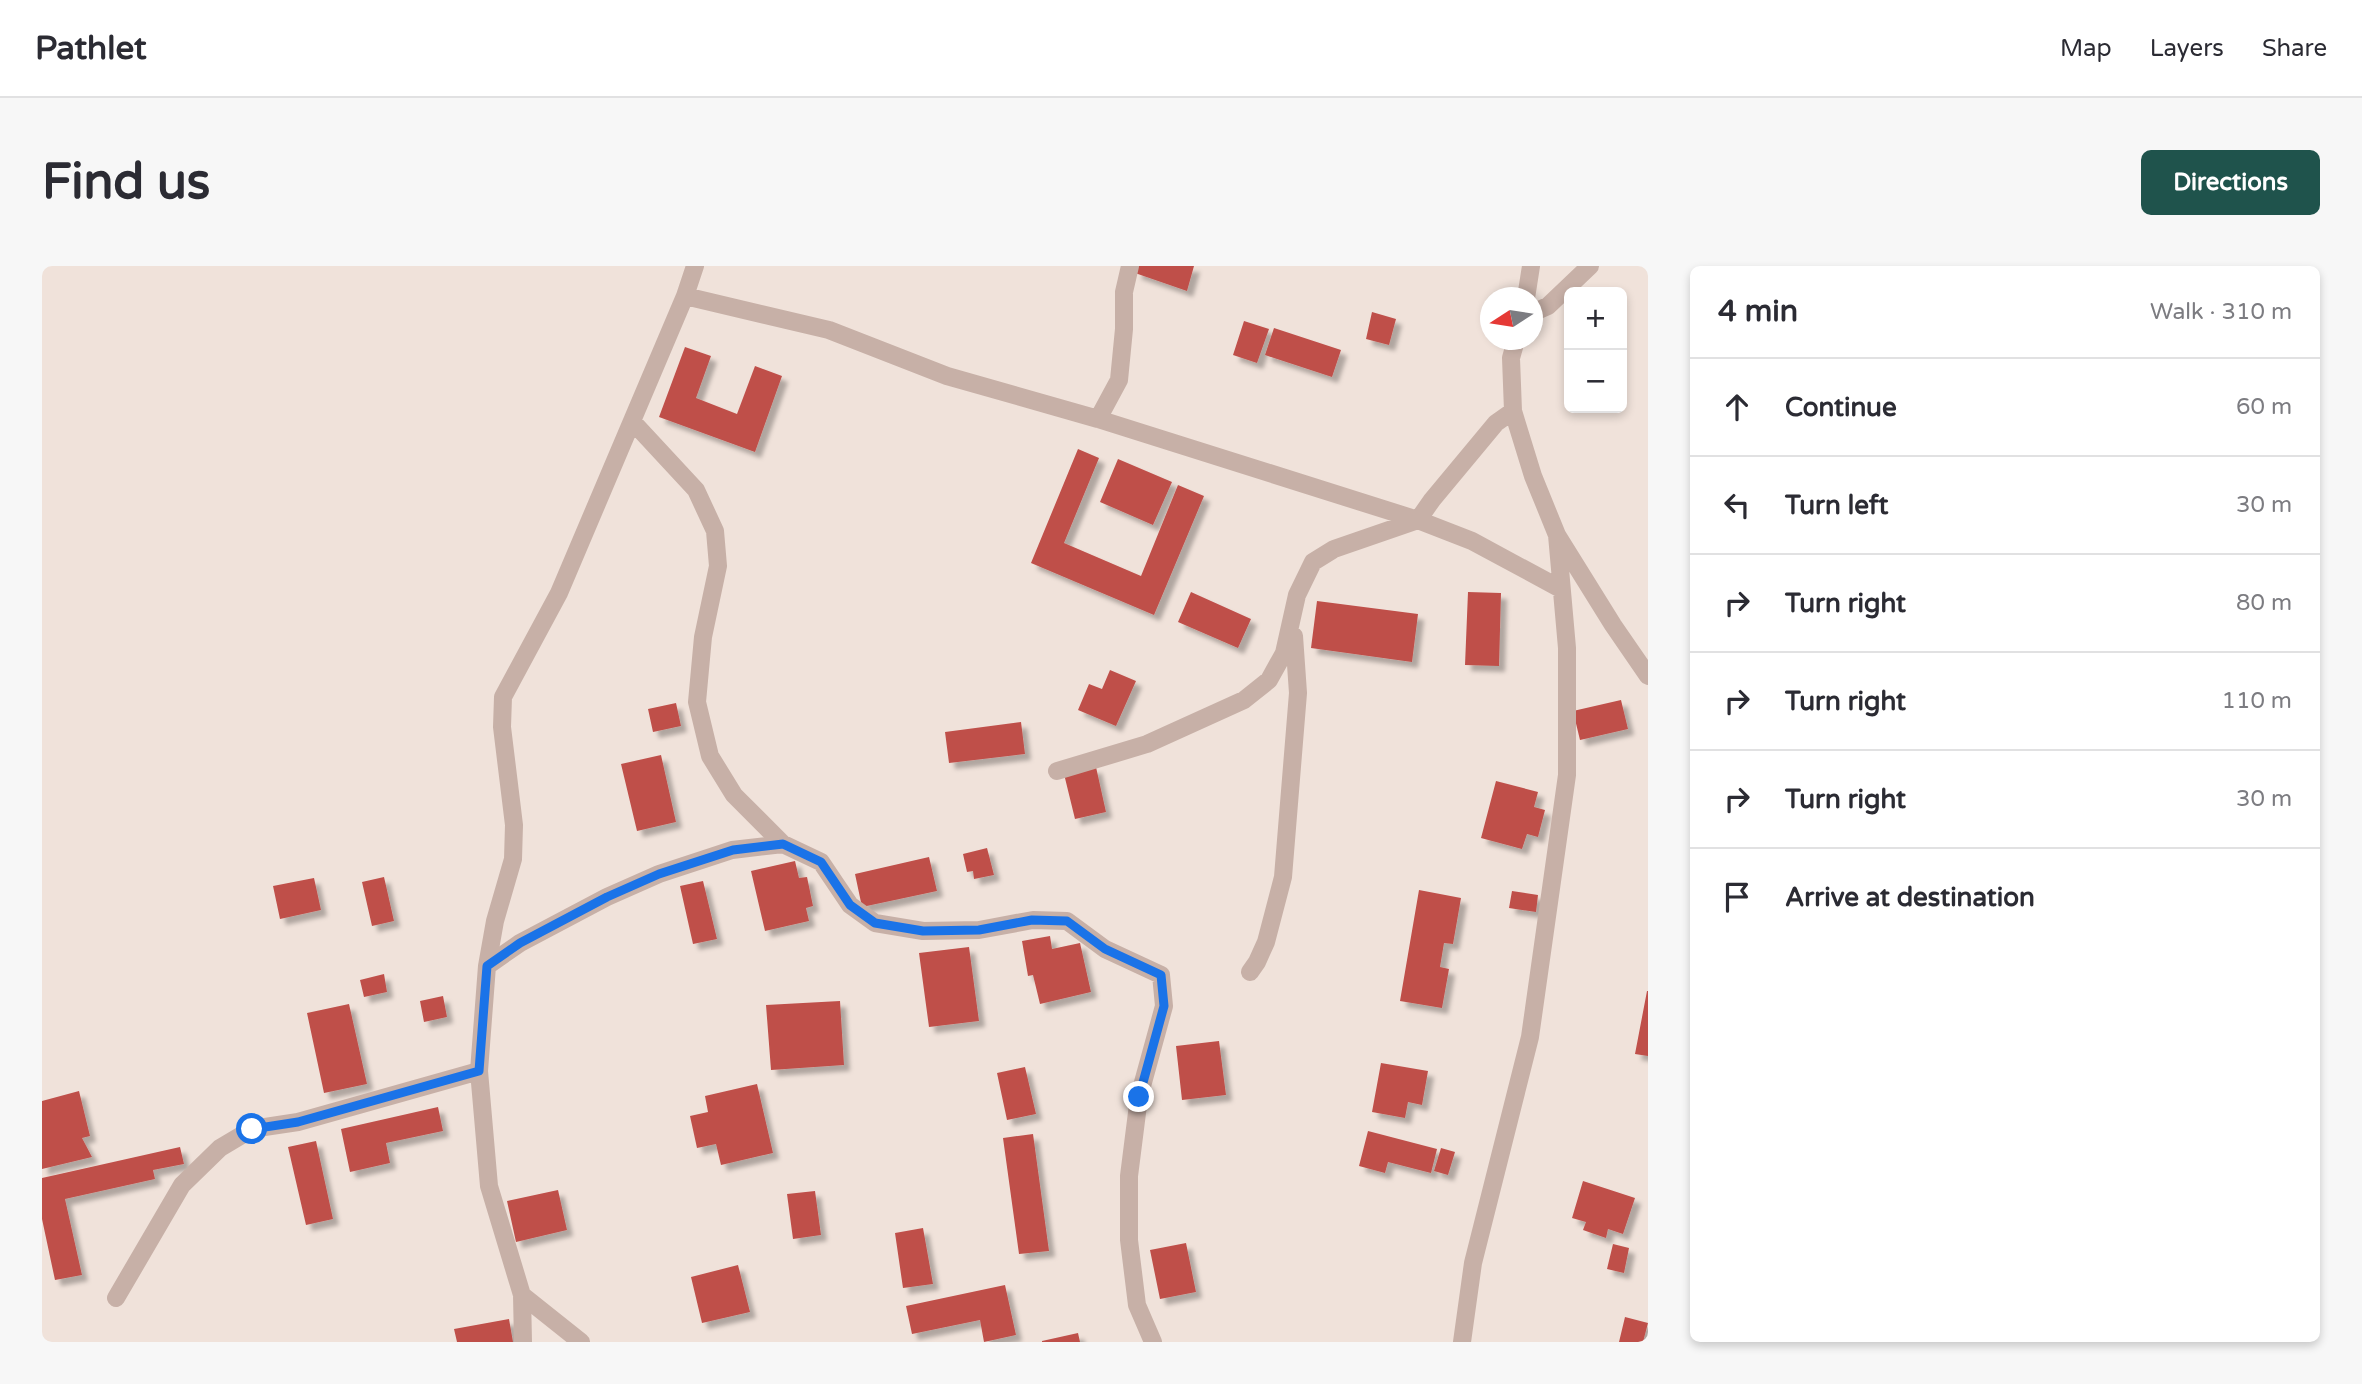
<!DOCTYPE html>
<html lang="en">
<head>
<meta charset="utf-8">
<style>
  :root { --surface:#fff; --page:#f7f7f7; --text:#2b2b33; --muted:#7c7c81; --line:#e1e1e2; --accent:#1f534c }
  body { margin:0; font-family:"Varela Round",sans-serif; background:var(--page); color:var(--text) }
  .controls { position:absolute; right:21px; top:21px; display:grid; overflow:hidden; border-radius:10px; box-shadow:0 4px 10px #0003 }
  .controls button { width:63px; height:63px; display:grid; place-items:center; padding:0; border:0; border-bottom:2px solid var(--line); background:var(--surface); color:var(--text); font:35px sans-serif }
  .compass { position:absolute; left:1438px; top:21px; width:63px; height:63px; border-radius:50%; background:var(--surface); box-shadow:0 4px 10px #0003; rotate:258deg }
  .stop { position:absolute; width:21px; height:21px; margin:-16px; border:5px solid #1a73e8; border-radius:50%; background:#fff }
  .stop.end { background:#1a73e8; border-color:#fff; box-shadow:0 2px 7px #0008 }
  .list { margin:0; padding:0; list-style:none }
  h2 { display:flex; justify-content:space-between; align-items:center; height:91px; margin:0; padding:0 28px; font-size:30px }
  h2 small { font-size:23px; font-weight:400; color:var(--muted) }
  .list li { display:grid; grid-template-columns:46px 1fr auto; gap:21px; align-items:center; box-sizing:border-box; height:98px; padding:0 28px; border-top:2px solid var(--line) }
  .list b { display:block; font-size:26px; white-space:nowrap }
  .list em { font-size:23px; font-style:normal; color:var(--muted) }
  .icon { flex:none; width:38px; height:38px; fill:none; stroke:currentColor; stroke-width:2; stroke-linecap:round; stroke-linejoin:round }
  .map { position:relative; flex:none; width:1606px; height:1076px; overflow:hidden; border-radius:10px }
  header { display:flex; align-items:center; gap:42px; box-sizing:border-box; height:98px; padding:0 35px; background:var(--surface); border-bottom:2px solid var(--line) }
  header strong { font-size:33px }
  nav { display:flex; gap:38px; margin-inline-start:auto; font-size:24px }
  .intro { display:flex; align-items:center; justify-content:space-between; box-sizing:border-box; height:168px; padding:0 42px }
  h1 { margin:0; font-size:49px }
  .button { padding:18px 32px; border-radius:10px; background:var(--accent); color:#fff; font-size:24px; font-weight:700 }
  main { display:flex; gap:42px; padding:0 42px }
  aside { flex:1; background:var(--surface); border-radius:10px; box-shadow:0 4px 10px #0003 }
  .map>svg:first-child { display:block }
</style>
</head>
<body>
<header>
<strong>Pathlet</strong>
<nav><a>Map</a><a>Layers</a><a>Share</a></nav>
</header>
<div class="intro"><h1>Find us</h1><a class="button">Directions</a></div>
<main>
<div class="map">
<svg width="1606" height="1076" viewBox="0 0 1606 1076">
  <defs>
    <filter id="shadow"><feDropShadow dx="6" dy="6" stdDeviation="2" flood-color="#0004"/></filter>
  </defs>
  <rect width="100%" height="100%" fill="#f0e2da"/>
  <path fill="#bf4f4a" filter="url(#shadow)" d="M1096,0H1152L1145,25L1093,7Z
    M1330,46L1354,53L1347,79L1324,73Z
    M1202,55L1227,63L1215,97L1191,89Z
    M1232,62L1299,84L1290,111L1223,89Z
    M643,81L669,90L654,132L695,148L713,100L740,110L713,186L617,151Z
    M1036,183L1057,192L1022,277L1099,310L1136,219L1162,230L1112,349L989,297Z
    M1076,193L1130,216L1111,259L1058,236Z
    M1149,326L1209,353L1196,382L1136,356Z
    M1426,326L1459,327L1457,400L1423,399Z
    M1275,335L1376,348L1370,396L1269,382Z
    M1068,404L1094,415L1074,460L1036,444L1047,418L1060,423Z
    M1579,434L1586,463L1538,474L1531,445Z
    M634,437L639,460L611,466L606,443Z
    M979,456L983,488L907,497L903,466Z
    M619,489L634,556L595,565L579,498Z
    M1054,501L1064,546L1033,553L1022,508Z
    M1454,515L1496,526L1492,541L1503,544L1496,571L1485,568L1480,583L1439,572Z
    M945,582L952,609L932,613L931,605L925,606L921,588Z
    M887,591L895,625L820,641L813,608Z
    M753,595L757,612L765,611L771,640L764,642L767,655L723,665L709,605Z
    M342,611L352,655L330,660L320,616Z
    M272,612L279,644L238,653L231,620Z
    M661,615L675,673L651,678L638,620Z
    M1377,624L1419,632L1411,678L1402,677L1398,701L1407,703L1400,742L1358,735Z
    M1470,625L1496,629L1494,646L1467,642Z
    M1008,670L1010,683L1038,677L1049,726L998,738L991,709L986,710L980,675Z
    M927,681L937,755L887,761L877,687Z
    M342,708L345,726L322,731L318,714Z
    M1605,725H1606V790L1593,788Z
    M401,730L405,751L382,756L378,735Z
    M798,735L802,799L729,804L724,739Z
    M307,738L325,818L282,827L265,747Z
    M1177,775L1184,829L1140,834L1134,780Z
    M1339,797L1386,805L1380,839L1366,836L1363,852L1330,846Z
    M983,801L994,848L965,854L955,807Z
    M715,818L731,887L679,899L674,878L655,882L648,850L666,846L663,830Z
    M37,825L48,870L40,872L50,891L0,903V835Z
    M396,841L401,865L344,877L348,897L308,906L299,863Z
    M1326,865L1395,883L1389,907L1346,896L1343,907L1317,900Z
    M991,868L1007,985L977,988L961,872Z
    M274,875L291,953L264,959L246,881Z
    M138,881L142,898L111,904L113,913L23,933L40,1009L13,1014L0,953V912Z
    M1399,882L1413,886L1406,909L1392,905Z
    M1541,915L1593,932L1581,968L1566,963L1564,972L1541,964L1544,956L1530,952Z
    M516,924L525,964L474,976L465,935Z
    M773,925L779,969L751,973L745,928Z
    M881,962L891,1018L861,1022L853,967Z
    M1144,977L1154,1026L1118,1033L1108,984Z
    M1571,978L1587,982L1582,1007L1565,1003Z
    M696,999L708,1046L660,1057L649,1011Z
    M963,1019L974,1069L942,1076L938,1054L870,1068L864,1040Z
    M1583,1051L1606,1057L1601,1076H1577Z
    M467,1053L471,1076H415L412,1063Z
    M1036,1067L1038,1076H1000V1075Z"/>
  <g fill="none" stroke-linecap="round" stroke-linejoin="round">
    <path stroke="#c7b0a7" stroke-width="18" d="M643,30L787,64L905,110L1056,153L1376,254L1430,275L1519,323
      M1484,32L1489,0
      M1490,47L1506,40L1548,0
      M1474,74L1469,92L1471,145L1491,210L1515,269L1571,359L1606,410
      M1056,153L1077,114L1082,63V26L1088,0
      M590,155L654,224L673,265L676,300L661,371L655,436L668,490L692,529L741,578
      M1015,505L1105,478L1202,434L1227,414L1242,387L1255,329L1271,296L1292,283L1376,254L1390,234L1454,157L1471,145
      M445,700L478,677L565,631L617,608L690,584L741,578L779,596L808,639L833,657L881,665L937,664L991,654L1025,655L1063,683L1119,709L1122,740L1097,831L1087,910V974L1095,1039L1111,1076
      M1208,706L1215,696L1224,676L1241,611L1256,427L1252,370
      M480,1029L539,1076
      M74,1032L140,919L178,882L210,863L256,856L437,805
      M481,1076L480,1029L447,920L437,805L445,700L453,655L471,593L472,559L460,461L461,431L517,327L643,30L653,0
      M1420,1076L1431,997L1488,771L1525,509V382L1515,269"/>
  </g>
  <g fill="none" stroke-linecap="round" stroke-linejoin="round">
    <path stroke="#1a73e8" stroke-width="9" d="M210,863L256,856L437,805L445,700L478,677L565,631L617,608L691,584L741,578L779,596L808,639L833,657L881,665L937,664L990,654L1025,655L1063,683L1119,709L1122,740L1097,831"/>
  </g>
</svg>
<div class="controls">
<button>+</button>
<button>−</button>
</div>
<svg class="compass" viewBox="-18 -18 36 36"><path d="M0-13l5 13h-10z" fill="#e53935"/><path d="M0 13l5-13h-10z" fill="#7c7c81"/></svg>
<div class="stop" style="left:210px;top:863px"></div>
<div class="stop end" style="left:1097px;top:831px"></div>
</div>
<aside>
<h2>4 min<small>Walk · 310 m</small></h2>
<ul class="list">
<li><svg class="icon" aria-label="ahead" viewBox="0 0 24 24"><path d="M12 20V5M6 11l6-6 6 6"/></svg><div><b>Continue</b></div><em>60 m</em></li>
<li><svg class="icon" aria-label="left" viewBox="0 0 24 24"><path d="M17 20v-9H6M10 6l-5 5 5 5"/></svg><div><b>Turn left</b></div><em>30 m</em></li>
<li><svg class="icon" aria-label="right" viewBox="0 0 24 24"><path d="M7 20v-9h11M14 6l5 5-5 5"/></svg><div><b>Turn right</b></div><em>80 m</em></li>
<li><svg class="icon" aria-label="right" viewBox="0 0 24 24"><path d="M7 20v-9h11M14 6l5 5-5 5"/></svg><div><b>Turn right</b></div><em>110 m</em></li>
<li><svg class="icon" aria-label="right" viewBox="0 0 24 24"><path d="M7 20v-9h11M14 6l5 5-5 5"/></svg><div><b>Turn right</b></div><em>30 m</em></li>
<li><svg class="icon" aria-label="arrive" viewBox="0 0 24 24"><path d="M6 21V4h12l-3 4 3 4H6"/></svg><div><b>Arrive at destination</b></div></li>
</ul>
</aside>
</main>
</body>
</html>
